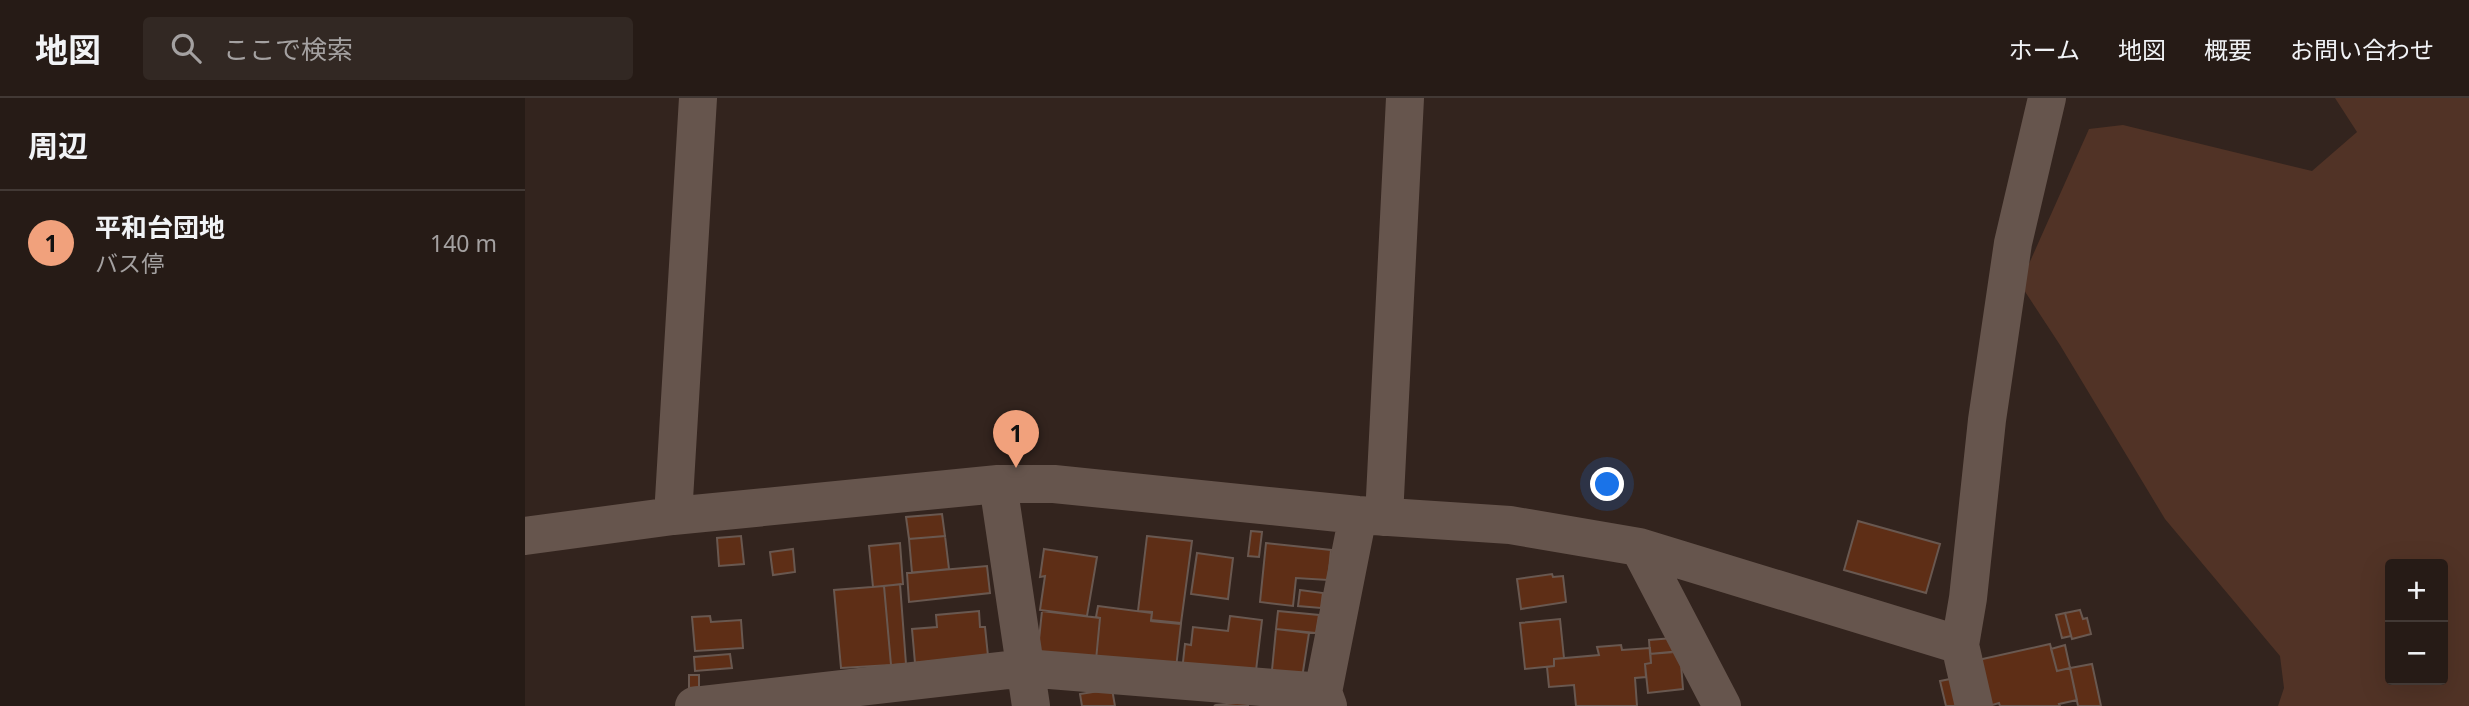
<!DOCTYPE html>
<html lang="ja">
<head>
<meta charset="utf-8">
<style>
  :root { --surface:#261b16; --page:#322823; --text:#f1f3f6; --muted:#a4a1a1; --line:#423935; --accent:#f1a17c }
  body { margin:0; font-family:"Noto Sans","Noto Sans JP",sans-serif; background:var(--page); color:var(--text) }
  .controls { position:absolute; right:21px; bottom:21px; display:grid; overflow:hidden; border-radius:7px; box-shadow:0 7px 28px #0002 }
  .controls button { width:63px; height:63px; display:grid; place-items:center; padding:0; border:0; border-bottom:2px solid var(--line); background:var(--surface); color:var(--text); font:35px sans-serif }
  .you { position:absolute; left:1083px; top:387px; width:24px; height:24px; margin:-18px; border:5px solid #fff; border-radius:50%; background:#1a73e8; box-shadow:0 0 0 10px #1a73e833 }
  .badge { display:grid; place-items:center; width:46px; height:46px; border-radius:50%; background:var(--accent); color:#111; font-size:23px; font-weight:700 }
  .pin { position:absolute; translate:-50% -58px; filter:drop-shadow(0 2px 4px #0008) }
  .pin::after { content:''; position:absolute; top:37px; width:24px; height:21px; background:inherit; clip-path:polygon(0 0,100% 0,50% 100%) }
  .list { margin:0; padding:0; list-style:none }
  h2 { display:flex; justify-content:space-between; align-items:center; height:91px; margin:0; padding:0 28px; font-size:30px }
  h2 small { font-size:23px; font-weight:400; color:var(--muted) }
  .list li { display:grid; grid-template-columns:46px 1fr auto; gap:21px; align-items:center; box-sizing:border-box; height:105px; padding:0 28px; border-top:2px solid var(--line) }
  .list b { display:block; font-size:26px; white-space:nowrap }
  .list p { margin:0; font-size:23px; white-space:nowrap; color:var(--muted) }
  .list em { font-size:23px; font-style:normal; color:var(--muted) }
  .icon { flex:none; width:38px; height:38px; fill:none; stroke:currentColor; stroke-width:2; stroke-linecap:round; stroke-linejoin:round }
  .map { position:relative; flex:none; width:1944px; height:608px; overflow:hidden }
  header { display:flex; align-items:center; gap:42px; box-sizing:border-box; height:98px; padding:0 35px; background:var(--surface); border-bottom:2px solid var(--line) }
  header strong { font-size:33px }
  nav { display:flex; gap:38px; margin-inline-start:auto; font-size:24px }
  .search { width:490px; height:63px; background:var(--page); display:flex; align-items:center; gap:18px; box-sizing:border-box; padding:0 24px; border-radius:7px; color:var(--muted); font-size:26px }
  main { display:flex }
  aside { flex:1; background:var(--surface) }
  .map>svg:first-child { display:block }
</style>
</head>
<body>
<header>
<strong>地図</strong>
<div class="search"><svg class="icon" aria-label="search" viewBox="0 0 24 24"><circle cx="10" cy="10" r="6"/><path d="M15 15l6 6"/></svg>ここで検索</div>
<nav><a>ホーム</a><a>地図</a><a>概要</a><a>お問い合わせ</a></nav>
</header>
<main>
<aside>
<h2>周辺<small></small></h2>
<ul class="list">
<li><span class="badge">1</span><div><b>平和台団地</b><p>バス停</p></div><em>140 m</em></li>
</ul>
</aside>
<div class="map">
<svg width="1944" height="608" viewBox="0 0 1944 608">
  <rect width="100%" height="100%" fill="#33241e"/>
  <path fill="#513326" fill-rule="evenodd" d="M1810,0H1944V608H1753L1759,590L1755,558L1640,421L1535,247L1495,186L1564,31L1598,27L1787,73L1832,34ZM1865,466H1918V582H1865Z"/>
  <path fill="#5e2e16" stroke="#695850" stroke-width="2" d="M417,416L420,438L384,441L381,419Z
    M1333,423L1415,446L1401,495L1319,472Z
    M726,433L737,434L734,459L723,458Z
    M216,438L219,466L194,468L192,440Z
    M420,438L424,471L387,475L384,441Z
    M622,438L667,443L656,525L626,522L627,514L613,513Z
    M375,445L378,486L348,489L344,448Z
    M741,445L806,452L803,482L771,480L768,508L735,504Z
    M268,451L270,474L248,477L245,454Z
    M519,451L572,459L562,518L515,512L520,478L515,479Z
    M672,455L708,460L703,501L666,496Z
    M462,468L465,495L384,504L382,475Z
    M1027,476L1028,479L1038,478L1041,504L996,511L992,481Z
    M375,486L381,566L366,567L359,488Z
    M359,488L366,567L316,570L309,492Z
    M775,492L798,495L796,510L773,508Z
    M573,508L627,515L626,523L656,526L651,570L571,562L575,520L571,519Z
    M1555,512L1558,521L1562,520L1566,536L1547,541L1540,515Z
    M454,513L455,529H460L463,558L390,565L387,531L412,529L411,517Z
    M517,513L575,520L571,562L516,555L513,551Z
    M753,513L794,517L791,535L751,531Z
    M1540,515L1546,538L1537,540L1531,517Z
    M185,518L186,524L216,522L218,550L170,553L167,519Z
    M705,518L737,522L730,581L657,573L660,546L666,547L668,529L703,533Z
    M1035,521L1039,560L1029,561V568L1000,571L995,525Z
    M751,531L784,535L777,580L747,572Z
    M1148,540L1149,554L1125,556L1124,542Z
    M1525,546L1532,573L1545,570L1552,602L1534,606L1535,608H1475L1474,605L1464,608L1453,562Z
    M1096,547L1097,552L1125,550L1126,565L1120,566L1121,579L1110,580L1112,608H1051L1049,587L1024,589L1022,569L1029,568V561L1074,557L1072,549Z
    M1540,547L1545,570L1532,573L1526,551Z
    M1155,553L1158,591L1123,595L1120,566L1126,565L1125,556Z
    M205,556L207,570L170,573L169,559Z
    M1567,566L1576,608H1553L1545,570Z
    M164,577H174V589L164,590Z
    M1430,580L1437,608H1421L1415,583Z
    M587,591L590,608H557L555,596Z
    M723,604V608H689L691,607Z"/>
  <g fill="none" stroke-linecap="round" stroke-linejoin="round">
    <path stroke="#66554d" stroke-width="38" d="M473,386L506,608
      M148,418L173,0
      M859,419L880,0
      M0,438L148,418L473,386H529L833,417L985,427L1114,449L1435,547
      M1114,449L1197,608
      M169,608L500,570L798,594
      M803,608L798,594L833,417
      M1449,608L1435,547L1443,500L1462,322L1488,145L1522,0"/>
  </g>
</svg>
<div class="controls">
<button>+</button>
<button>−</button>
</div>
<div class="you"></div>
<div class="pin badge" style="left:491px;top:370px">1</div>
</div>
</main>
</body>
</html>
